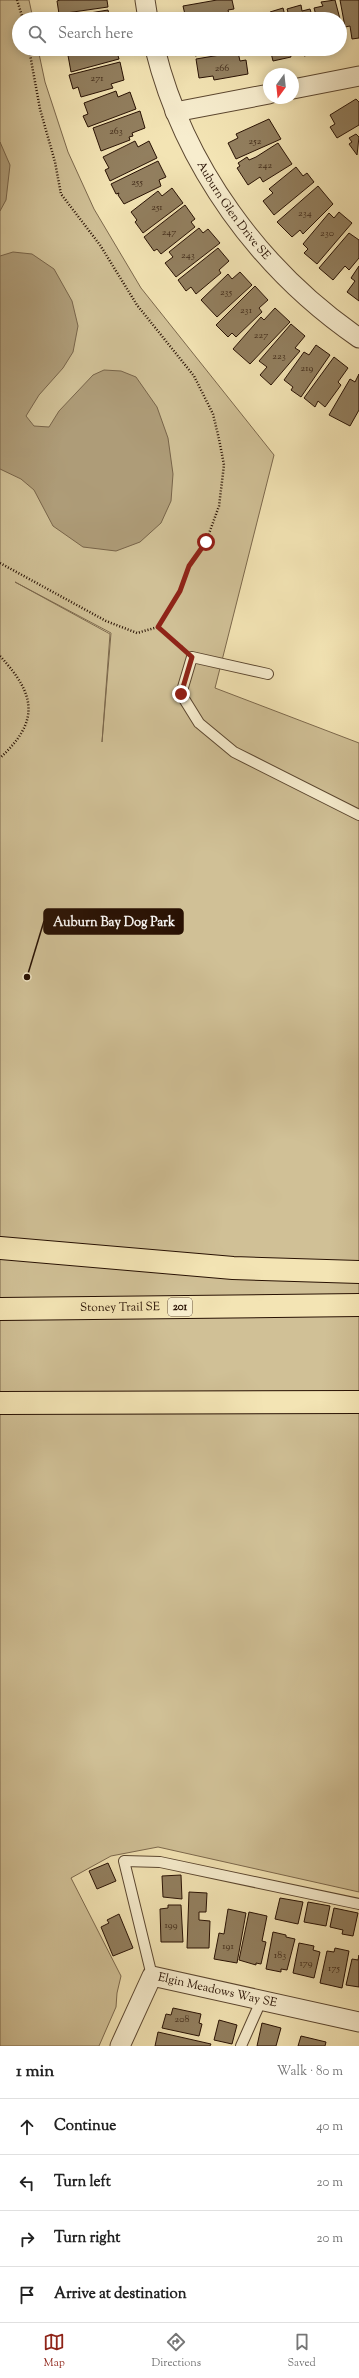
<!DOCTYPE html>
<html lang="en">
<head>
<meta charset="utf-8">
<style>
  :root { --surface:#fff; --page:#f6f6f6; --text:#222; --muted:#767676; --line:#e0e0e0; --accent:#8f2418 }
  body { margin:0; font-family:"Sorts Mill Goudy",serif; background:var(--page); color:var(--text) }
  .compass { position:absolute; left:263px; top:68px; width:36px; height:36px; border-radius:50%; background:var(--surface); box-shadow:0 2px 10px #0003; rotate:195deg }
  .stop { position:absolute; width:12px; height:12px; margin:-9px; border:3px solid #8f2418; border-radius:50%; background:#fff }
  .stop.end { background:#8f2418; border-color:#fff; box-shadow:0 1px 4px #0008 }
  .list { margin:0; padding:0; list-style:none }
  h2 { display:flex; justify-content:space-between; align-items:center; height:52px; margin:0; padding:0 16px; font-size:17px }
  h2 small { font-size:13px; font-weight:400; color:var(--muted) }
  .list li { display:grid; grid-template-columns:26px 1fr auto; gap:12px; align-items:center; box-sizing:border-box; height:56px; padding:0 16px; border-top:1px solid var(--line) }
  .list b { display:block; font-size:15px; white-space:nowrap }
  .list em { font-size:13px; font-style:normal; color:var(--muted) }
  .icon { flex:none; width:22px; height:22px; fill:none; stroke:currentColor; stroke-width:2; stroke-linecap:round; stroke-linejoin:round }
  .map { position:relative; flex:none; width:359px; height:2046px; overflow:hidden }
  .search { position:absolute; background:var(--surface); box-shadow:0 2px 10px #0003; left:12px; right:12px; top:12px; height:44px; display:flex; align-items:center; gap:10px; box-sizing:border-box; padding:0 14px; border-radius:22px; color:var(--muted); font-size:15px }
  .sheet { height:276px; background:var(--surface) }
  nav { display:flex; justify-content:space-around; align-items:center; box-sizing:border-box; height:56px; border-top:1px solid var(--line); background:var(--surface); font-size:11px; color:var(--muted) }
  nav a { display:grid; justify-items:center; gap:2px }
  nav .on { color:var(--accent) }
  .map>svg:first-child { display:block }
</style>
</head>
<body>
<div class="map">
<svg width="359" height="2046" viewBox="0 0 359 2046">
  <rect width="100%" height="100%" fill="#f3e4b4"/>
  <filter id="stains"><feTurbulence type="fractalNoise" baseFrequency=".005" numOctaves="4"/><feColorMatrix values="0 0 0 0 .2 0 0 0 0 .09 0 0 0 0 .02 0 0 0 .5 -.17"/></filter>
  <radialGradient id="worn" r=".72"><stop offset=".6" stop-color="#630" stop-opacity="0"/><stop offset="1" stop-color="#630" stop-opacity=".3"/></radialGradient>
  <path fill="#d0c096" stroke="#7c684c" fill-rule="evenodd" d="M0,0H29L33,19H19V49H38L45,82L68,152L94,209L141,288L274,455L215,688L359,743V1892L158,1847L111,1856L71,1878L121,1976L117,1993L116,2007L99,2046H0ZM15,582L111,633L102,742L110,634Z"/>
  <path fill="#ae9c78" stroke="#786449" d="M0,142L10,165L6,200L0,211Z
    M13,252L32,254L54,269L72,301L78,326L73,352L63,368L39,395L26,416L34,426L49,427L59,411L93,375L104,370L121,371L136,377L157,407L168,438L173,474L171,501L161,523L140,542L116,551L83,547L53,526L34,490L21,479L0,469V256Z"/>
  <path fill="#927f5f" stroke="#281103" d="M107,0L108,7L59,14L57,1L60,0Z
    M217,0H232L234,9L228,10L230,19H186L183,6Z
    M335,0L340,19H317L314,8L323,6L321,2Z
    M340,0H359V38L352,39L350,26L345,27Z
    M301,5L302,11L310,9L313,19H290L287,9Z
    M283,8L286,19H263L271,16L270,12Z
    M108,10L110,19H60L59,18Z
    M116,49L119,59L71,72L67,50Z
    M194,49H228L195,56Z
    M270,49H289L291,57L273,61Z
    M302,49H320L321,52L304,56Z
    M238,52L240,61L246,60L248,74L214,80L213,76L199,78L196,59Z
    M120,62L124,80L111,84L113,88L81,97L78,87L73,89L69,75Z
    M116,91L118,97L130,92L136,109L88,127L83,116L88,114L84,103Z
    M356,99L359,102V125L337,138L330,127L335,124L330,115Z
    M140,111L145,128L132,133L133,136L129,137L130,140L101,151L93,128Z
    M269,119L281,139L236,159L228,143L238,138L236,134Z
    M356,134L359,137L357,155L349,144L352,142L349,138Z
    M135,141L138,147L149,141L157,158L110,181L105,170L109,168L103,157Z
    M278,143L292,164L263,182L260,177L248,185L237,168L240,166L238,163L247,157L249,160L256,157Z
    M158,161L166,177L159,180L161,186L124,204L118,195L119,193L116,194L111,184Z
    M296,167L303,176L307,173L314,182L274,215L263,201L273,193L269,189Z
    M318,186L333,204L303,234L300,230L292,237L277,222Z
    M172,188L183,203L143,233L135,222L137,220L131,212L158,191L162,196Z
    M185,205L195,219L191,222L195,227L161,254L157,249L154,251L144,237Z
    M339,212L352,223L317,264L304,253L308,249L303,244L329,213L334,218Z
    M199,228L203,233L208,229L220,243L176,277L165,263L173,257L169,252Z
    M349,233L359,240V258L349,270L345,266L333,280L319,268Z
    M218,248L229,261L219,270L221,273L196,294L191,287L186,291L178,280Z
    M359,266V301L347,292L355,281L351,278Z
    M240,272L252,285L217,317L201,300L228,274L232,279Z
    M255,286L268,300L259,308L262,312L236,337L232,333L228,337L216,325Z
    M275,308L290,322L250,364L233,349L261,317L264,320Z
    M291,324L305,336L295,348L300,351L271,385L260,375L267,367L259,361Z
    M316,345L330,355L301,397L291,390L293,387L284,380L304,352L309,355Z
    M334,357L348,368L338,382L341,385L325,407L318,401L315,407L304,398Z
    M359,374V410L350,426L329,415L350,379L355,382Z
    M108,1863L116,1881L97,1889L89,1871Z
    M181,1875L182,1899L163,1897L162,1876Z
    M189,1892L207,1893L206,1912H199V1920L210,1921L209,1948H187Z
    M280,1898L303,1902L298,1924L275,1919Z
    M308,1902L330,1906L326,1926L304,1922Z
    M168,1905H181L183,1942H161L160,1909L168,1908Z
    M334,1908L358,1913L353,1936L342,1934L343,1930L330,1927Z
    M228,1909L246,1913L237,1963L214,1959L219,1933L224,1934Z
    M249,1912L267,1916L262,1941L266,1942L261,1964L256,1963V1965L239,1960Z
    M119,1914L133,1948L113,1956L101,1927L109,1923L107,1920Z
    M273,1932L286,1935V1937L295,1939L287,1970L281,1969V1972L266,1969Z
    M299,1943L314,1946L313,1950L320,1952L314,1978L293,1973Z
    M335,1948L349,1951L342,1988L320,1983L327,1951L334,1952Z
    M359,1955V1987L346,1985L352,1959L358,1960Z
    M173,2008L201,2014L199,2023L202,2024L199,2036L162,2028L166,2014L171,2015Z
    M219,2020L237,2025L232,2044L214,2040Z
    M262,2023L281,2028L276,2046H257Z
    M158,2032L211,2044L210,2046H155Z
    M301,2036L326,2042L325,2046H298Z"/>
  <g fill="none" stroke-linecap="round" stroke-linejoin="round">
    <defs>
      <path id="service" d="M268,674L192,657L181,694L199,723L234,752L359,815
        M152,1976L124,1861L160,1862L359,1904
        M241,2046L261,2001"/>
      <g id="minor">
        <path d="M145,0L148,19"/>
        <path id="s1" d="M155,49C184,166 260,270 359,338"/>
        <path d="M293,89L359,76"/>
        <path d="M175,112L269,94"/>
        <path id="s2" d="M120,2046L152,1976L359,2022"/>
      </g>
      <g id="motorway">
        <path d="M0,1248L233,1268L359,1272"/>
        <path id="s3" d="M0,1309L359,1305"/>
        <path d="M0,1403L359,1402"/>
      </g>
    </defs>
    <use href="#service" stroke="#5b462f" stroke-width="12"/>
    <use href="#minor" stroke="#5b462f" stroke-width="21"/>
    <use href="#motorway" stroke="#281103" stroke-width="24"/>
    <path stroke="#281103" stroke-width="2.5" stroke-dasharray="1 2" stroke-linecap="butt" d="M17,0L23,19
      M0,563L106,621L137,633L158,627L180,591L189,566L206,542L219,506L224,465L219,439L213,414L194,376L137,305L100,245L61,194L55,162L40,109L29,49
      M158,627L183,648
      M0,656C36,695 40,721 0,758"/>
    <use href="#service" stroke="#f7edce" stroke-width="10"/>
    <use href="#minor" stroke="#f7edce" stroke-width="19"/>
    <use href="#motorway" stroke="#f3e4b4" stroke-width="22"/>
  </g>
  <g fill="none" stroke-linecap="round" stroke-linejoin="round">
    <path stroke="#8f2418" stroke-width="5" d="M181,694L192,657L158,627L180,591L189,566L206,542"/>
  </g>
  <g text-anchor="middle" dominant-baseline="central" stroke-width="3" stroke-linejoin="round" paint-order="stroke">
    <g font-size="10" fill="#422c1a">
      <text x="222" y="68">266</text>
      <text x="97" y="78">271</text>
      <text x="116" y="131">263</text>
      <text x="255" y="141">252</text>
      <text x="265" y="165">242</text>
      <text x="137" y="182">255</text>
      <text x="157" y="207">251</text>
      <text x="305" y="213">234</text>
      <text x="169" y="232">247</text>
      <text x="327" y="233">230</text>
      <text x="188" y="255">243</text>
      <text x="226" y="292">235</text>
      <text x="246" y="310">231</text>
      <text x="261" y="335">227</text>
      <text x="279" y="356">223</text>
      <text x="307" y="368">219</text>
      <text x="171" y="1925">199</text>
      <text x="228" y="1946">191</text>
      <text x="280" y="1955">183</text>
      <text x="306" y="1963">179</text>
      <text x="334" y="1968">175</text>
      <text x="182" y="2019">208</text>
    </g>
    <rect fill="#f7edce" stroke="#665340" stroke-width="1" x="168" y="1298" width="24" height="18" rx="3"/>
    <g font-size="11" font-weight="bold" fill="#281103">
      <text x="180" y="1307">201</text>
    </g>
    <g font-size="12" fill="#281103" stroke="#f7edce">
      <text stroke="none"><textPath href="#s1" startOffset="181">Auburn Glen Drive SE</textPath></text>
      <text stroke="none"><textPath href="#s3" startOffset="120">Stoney Trail SE</textPath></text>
      <text stroke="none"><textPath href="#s2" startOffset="144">Elgin Meadows Way SE</textPath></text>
    </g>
  </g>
  <path fill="none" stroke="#281103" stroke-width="1.5" d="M27 977L44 921"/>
  <circle fill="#281103" stroke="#f7edce" stroke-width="1.5" cx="27" cy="977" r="4"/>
  <rect fill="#281103" stroke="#281103" stroke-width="1.5" x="44" y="909" width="139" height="25" rx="4"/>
  <g font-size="13" text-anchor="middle" font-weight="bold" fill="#fff">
    <text x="114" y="926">Auburn Bay Dog Park</text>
  </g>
  <rect width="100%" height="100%" filter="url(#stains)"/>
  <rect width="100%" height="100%" fill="url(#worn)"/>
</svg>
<svg class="compass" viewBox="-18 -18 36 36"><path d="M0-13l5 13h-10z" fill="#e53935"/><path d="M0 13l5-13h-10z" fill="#767676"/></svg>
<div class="stop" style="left:206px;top:542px"></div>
<div class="stop end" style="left:181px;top:694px"></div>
<div class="search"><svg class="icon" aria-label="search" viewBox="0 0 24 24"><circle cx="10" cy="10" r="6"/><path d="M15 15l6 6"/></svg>Search here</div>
</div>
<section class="sheet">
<h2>1 min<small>Walk · 80 m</small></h2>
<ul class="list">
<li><svg class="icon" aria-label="ahead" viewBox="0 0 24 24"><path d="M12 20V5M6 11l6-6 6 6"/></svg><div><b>Continue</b></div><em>40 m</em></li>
<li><svg class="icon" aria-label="left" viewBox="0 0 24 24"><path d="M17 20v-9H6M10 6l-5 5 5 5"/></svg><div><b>Turn left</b></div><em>20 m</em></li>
<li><svg class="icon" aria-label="right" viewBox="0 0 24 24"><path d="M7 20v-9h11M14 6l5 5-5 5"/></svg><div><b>Turn right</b></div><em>20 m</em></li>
<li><svg class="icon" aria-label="arrive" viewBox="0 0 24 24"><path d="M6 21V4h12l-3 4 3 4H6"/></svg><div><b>Arrive at destination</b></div></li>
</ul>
</section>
<nav>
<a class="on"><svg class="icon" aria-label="map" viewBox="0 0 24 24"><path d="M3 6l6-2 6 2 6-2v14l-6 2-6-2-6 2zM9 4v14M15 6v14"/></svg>Map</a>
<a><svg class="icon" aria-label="directions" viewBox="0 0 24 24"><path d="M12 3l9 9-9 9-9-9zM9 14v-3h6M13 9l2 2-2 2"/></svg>Directions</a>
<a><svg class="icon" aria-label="saved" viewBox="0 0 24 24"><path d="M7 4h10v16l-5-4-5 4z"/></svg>Saved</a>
</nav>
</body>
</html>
